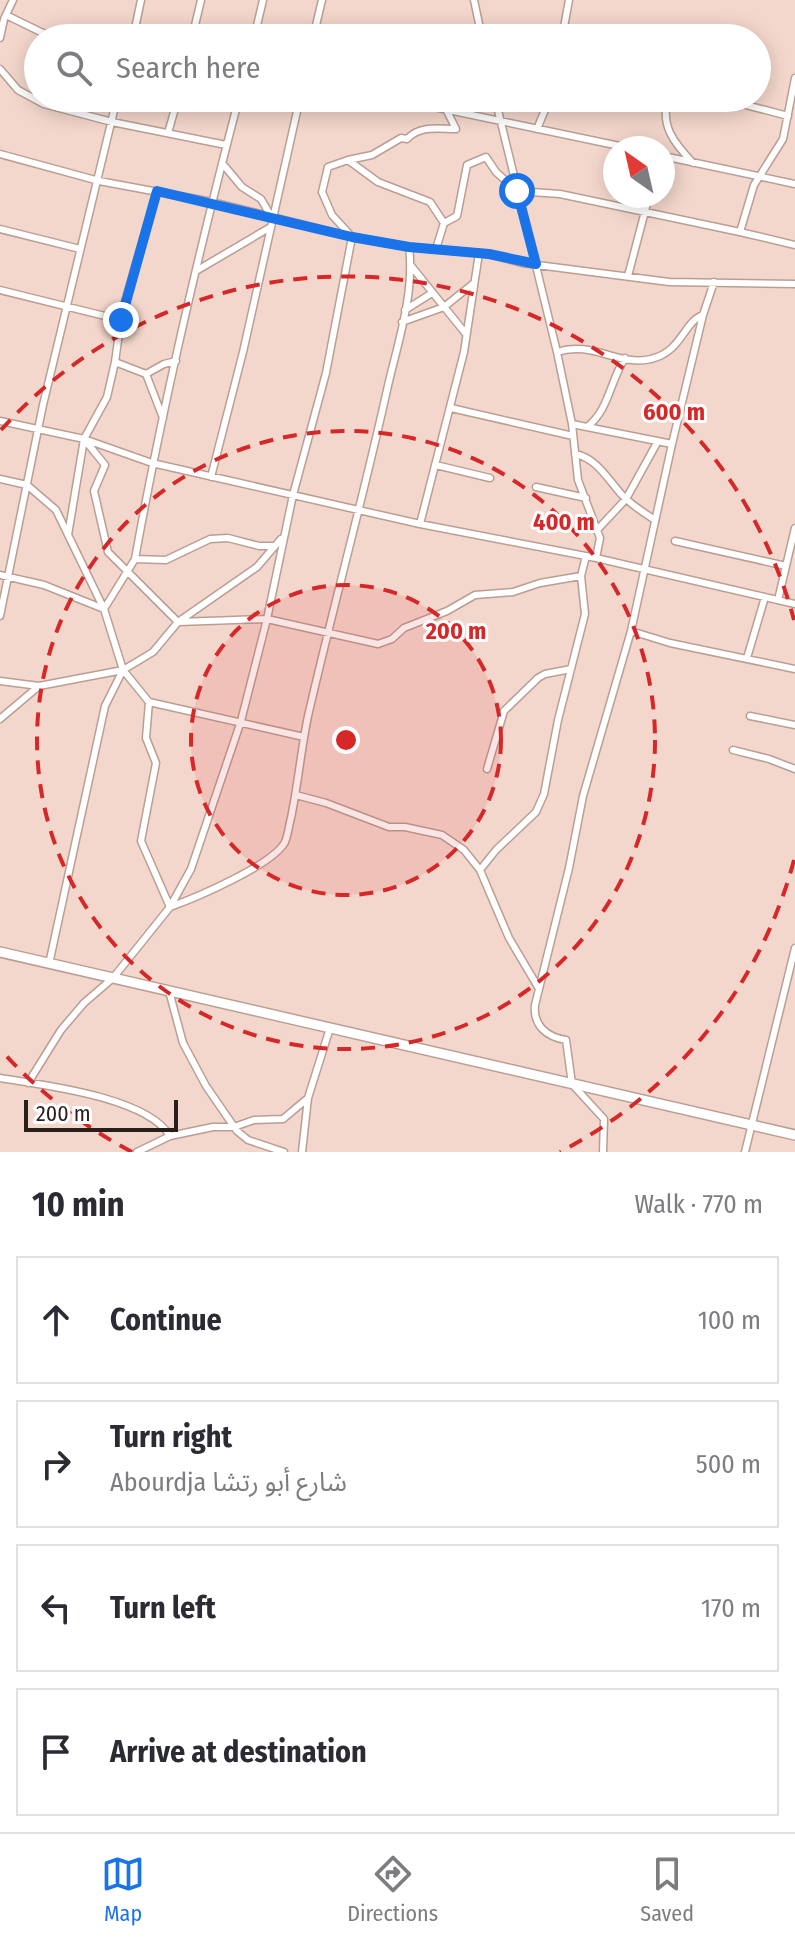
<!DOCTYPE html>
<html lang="en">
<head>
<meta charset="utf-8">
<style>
  :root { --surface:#fff; --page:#f2f2f3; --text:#2b2b33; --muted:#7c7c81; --line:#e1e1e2; --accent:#1a73e8 }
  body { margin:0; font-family:"Fira Sans Condensed","Noto Sans Arabic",sans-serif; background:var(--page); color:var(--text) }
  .compass { position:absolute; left:603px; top:136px; width:72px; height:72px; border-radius:50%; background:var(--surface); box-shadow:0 4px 20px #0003; rotate:326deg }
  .scale { position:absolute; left:24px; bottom:20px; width:154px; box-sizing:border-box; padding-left:8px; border:4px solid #281e1a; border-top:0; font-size:22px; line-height:28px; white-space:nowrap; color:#281e1a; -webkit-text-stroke:6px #fff; paint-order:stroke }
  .stop { position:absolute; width:24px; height:24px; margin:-18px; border:6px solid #1a73e8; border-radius:50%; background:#fff }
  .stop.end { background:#1a73e8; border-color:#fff; box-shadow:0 2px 8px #0008 }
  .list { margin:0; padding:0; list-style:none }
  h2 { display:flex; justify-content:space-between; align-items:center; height:104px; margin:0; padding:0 32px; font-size:34px }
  h2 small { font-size:26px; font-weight:400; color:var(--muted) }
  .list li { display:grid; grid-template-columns:52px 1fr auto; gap:24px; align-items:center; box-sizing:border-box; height:128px; margin:0 16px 16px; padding:0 16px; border:2px solid var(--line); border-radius:0px }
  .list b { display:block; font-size:30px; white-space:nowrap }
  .list p { margin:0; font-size:26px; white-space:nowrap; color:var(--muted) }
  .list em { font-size:26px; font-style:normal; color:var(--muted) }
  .icon { flex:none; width:44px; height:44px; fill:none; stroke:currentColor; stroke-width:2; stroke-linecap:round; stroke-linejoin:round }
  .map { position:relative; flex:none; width:795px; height:1152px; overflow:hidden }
  .search { position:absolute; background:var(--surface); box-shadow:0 4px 20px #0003; left:24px; right:24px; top:24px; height:88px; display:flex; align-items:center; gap:20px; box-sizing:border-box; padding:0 28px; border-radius:44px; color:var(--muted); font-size:30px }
  .sheet { height:680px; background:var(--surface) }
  nav { display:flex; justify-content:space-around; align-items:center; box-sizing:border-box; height:112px; border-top:2px solid var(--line); background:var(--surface); font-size:22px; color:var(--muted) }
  nav a { display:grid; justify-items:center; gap:4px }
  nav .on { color:var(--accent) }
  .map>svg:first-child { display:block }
</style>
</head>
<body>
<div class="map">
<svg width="795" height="1152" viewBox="0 0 795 1152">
  <rect width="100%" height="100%" fill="#f4d7cc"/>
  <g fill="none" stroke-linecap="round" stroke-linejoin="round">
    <defs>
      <path id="street" d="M474,0L482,38
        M6,15L53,38
        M0,38L4,19L13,0
        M133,38L141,0
        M192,38L201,0
        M254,38L263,0
        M313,38L322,0
        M562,38L569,0
        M0,69L18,90L44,104L112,122L226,145
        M795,78L783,139L754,185L740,232L795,245
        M179,98L236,108
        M391,98L629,148
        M495,98L557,352L572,424L578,480L600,538L596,558
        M668,98C660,126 674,143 693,163
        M719,98L788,116
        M537,129L550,98
        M168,133L178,98
        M0,154L99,181L212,202L352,237L409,247L489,254L522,263L669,282L795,284
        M663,156L795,184
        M348,160L372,155L401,138L407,139C420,125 438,129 456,129L447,111
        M222,163L242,187L261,199L272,218
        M0,229L80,249
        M436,249L444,223
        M412,267L466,334
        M196,271L269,228
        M628,276L649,196
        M0,290L121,320
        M405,310L432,293
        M402,322L444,307L474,283
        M557,352C592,340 619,367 651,359C682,352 684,321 703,315
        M115,362L146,374L163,418
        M146,374L164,364L176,361
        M451,408L573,436
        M0,421L84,439L105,465L94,491L108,552L178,622L267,619L378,644L392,639L404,628L447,611L475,595L513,592L540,583L581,576
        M572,424L672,444
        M587,427C609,410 610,381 625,358
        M84,439L152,463L420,524L596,558L795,604
        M575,454C597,458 608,480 623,496C632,505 644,513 655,520
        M436,465L490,478
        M211,477L243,352L300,98
        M0,479L27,485L56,510L104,609L123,670L149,702L304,737
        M536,487L586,498
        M420,524L464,352L479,253
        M598,529L626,499L658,441
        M68,535L84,439L107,397L115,362L122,312L157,191
        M675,541L786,566
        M135,559L166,560L210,539L228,538L259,546H275
        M0,575L44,585L104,609L135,559C163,404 199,250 239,98
        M778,600L795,528
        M0,616L43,405L117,98
        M631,631L670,643L795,669
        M747,658L765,597
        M0,681L39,686L123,670L153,652L178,622L257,567L281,539
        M149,702L146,738L156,763L141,841L170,907
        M750,716L795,725
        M0,719L39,686
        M733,750L769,759L795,769
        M487,769L504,711L538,678L545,674L571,669
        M296,795L326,803L389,827H405L442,835L464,850L480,870L509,938L538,987
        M480,870L496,850L536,812L544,794L558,720L585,614L581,576L586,556
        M170,907C195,898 273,865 285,842C288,835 289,825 291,818C298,784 301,750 308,716C333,607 363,499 387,390C397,345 415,294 409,247
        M49,964L105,706L123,670
        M169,991L183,1043L206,1086L237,1131L248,1140L284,1152
        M0,1078C43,1085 147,1097 170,1136
        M28,1083L61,1030L84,1003L113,978L170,907L191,869L241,721L267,619L293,495L326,373L352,237L332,215L322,192L328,167L348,160L378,182L430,202L444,223L457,216L467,165L486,157L496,172L517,191L560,194L740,232
        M137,1152L170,1136L213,1127H234L254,1120L283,1119L308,1098
        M302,1152L308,1098L330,1028
        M603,1152L604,1119L572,1084L566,1040C547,1037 533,1026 535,1005L569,868L583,796L631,631L672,444L703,315L714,282
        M745,1152L795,948"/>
      <path id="secondary" d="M0,952L795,1135"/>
    </defs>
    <use href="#street" stroke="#ba9e94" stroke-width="9"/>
    <use href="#secondary" stroke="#ba9e94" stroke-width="12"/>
    <use href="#street" stroke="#fff" stroke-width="6"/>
    <use href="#secondary" stroke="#fff" stroke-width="9"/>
  </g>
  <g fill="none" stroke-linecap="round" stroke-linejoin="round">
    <path stroke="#1a73e8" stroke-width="10" d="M121,320L157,191L352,237L409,247L489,254L536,264L517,191"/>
  </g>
  <circle cx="346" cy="740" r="155" fill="#d62828" fill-opacity=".12"/>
  <g fill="none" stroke="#d62828" stroke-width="4" stroke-dasharray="14 10">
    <circle cx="346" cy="740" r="155"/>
    <circle cx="346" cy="740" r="309"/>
    <path d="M794 860A464 464 0 0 1 560 1152M132 1152A464 464 0 0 1 1 1050M1 430A464 464 0 0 1 794 620"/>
  </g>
  <circle cx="346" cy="740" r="12" fill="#d62828" stroke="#fff" stroke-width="4"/>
  <g font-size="24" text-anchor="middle" font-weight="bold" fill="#d62828" stroke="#fff" stroke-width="6" stroke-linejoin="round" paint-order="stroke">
    <text x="674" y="420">600 m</text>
    <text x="564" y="530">400 m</text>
    <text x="456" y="639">200 m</text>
  </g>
</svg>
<svg class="compass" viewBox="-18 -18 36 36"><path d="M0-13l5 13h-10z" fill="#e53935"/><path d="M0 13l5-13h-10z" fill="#7c7c81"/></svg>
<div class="scale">200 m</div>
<div class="stop" style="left:517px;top:191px"></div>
<div class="stop end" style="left:121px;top:320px"></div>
<div class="search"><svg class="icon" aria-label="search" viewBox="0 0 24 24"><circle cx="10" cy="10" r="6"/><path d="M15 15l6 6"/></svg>Search here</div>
</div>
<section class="sheet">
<h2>10 min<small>Walk · 770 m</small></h2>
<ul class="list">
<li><svg class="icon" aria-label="ahead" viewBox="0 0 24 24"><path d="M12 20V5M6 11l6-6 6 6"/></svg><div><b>Continue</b></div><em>100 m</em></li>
<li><svg class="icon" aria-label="right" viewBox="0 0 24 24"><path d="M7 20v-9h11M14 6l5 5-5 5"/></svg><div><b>Turn right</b><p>Abourdja شارع أبو رتشا</p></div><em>500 m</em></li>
<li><svg class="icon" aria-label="left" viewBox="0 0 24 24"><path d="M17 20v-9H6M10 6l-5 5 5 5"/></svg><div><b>Turn left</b></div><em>170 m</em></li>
<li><svg class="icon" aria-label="arrive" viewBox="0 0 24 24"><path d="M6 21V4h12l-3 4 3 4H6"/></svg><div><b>Arrive at destination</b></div></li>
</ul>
</section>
<nav>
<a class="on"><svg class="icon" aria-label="map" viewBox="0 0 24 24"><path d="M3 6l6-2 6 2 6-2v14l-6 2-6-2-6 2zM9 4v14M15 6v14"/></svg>Map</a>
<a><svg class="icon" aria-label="directions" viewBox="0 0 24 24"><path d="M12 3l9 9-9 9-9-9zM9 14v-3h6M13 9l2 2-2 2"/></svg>Directions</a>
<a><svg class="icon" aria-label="saved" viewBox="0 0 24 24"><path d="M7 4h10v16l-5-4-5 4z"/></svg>Saved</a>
</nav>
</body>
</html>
